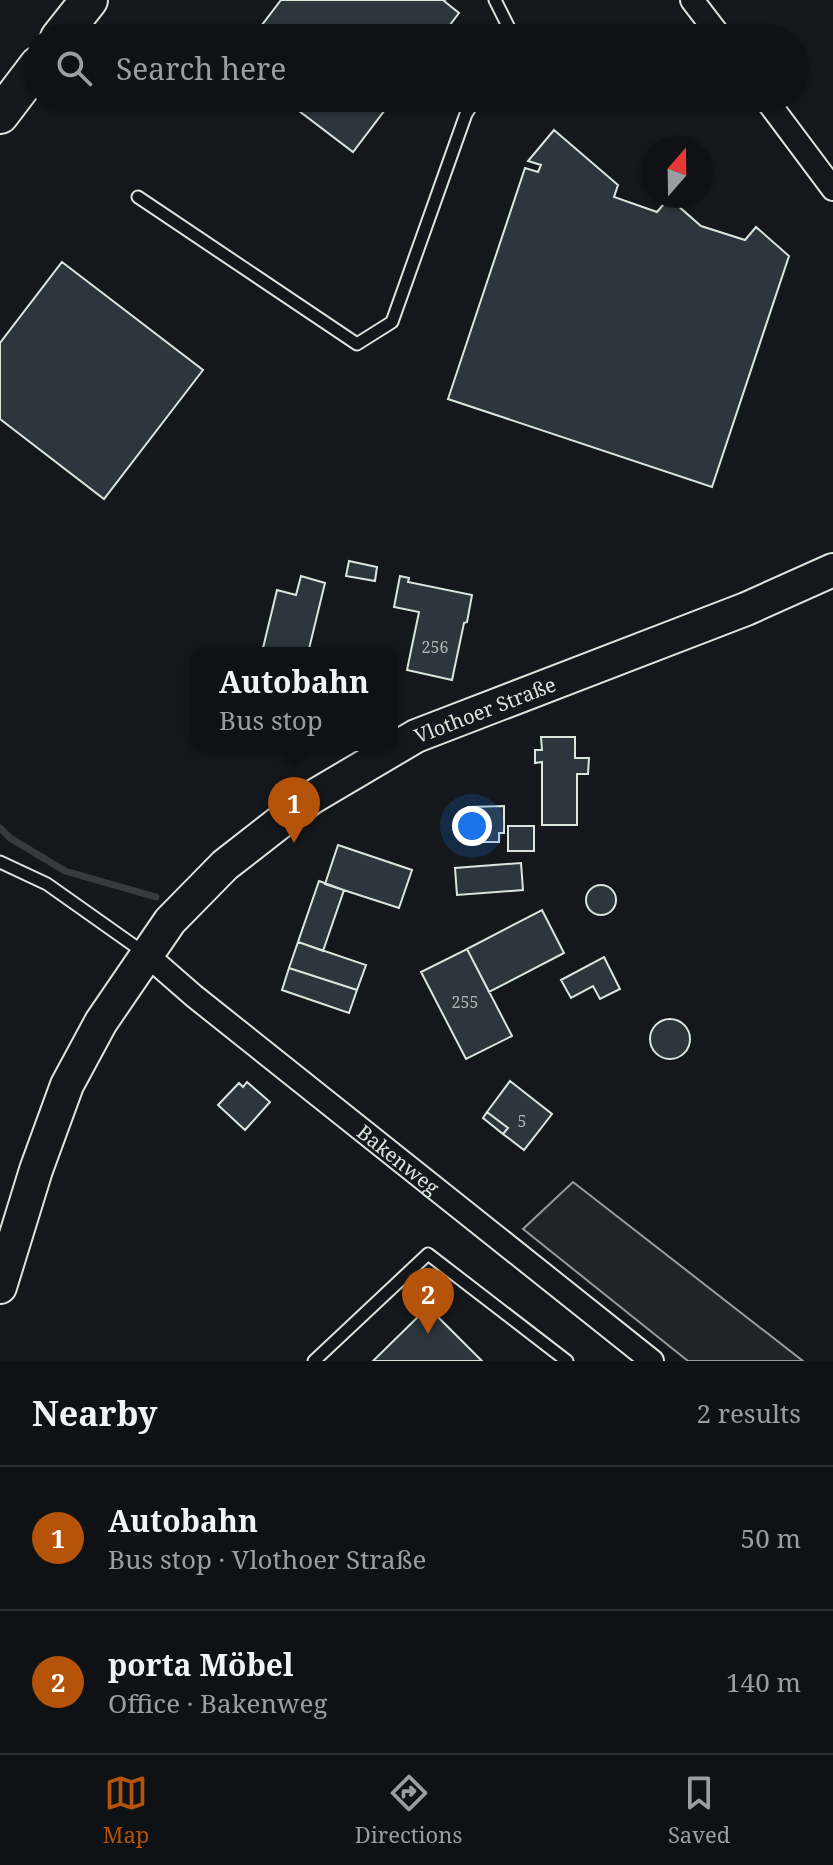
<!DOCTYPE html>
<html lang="en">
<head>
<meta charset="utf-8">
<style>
  :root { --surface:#0f1215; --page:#1d2022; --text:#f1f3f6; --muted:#9b9ea0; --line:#2f3234; --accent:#b45309 }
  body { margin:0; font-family:"Noto Serif",serif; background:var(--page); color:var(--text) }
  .compass { position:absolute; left:641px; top:136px; width:72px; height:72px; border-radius:50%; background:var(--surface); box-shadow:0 2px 6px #0004; rotate:20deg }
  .you { position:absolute; left:472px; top:826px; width:28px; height:28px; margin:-20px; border:6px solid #fff; border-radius:50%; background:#1a73e8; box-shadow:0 0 0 12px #1a73e833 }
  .badge { display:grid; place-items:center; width:52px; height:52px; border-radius:50%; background:var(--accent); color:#fff; font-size:26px; font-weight:700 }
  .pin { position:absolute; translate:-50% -66px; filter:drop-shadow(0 2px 4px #0008) }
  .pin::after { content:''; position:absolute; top:42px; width:28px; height:24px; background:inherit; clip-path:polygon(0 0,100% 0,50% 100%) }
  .popup { position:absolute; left:190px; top:647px; width:208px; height:104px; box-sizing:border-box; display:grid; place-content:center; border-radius:16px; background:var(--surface); filter:drop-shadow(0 2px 6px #0005); font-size:26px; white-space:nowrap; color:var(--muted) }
  .popup b { font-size:30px; color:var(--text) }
  .popup::after { content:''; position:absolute; left:50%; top:100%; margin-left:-16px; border:16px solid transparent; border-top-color:var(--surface) }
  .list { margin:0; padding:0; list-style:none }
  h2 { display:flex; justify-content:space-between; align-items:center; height:104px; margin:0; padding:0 32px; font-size:34px }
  h2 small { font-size:26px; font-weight:400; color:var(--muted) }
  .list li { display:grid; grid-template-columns:52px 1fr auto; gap:24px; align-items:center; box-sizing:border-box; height:144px; padding:0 32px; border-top:2px solid var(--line) }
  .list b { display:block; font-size:30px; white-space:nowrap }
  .list p { margin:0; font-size:26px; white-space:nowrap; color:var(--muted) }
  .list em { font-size:26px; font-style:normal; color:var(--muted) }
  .icon { flex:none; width:44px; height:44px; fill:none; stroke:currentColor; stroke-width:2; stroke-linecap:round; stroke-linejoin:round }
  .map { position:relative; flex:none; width:833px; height:1361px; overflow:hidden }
  .search { position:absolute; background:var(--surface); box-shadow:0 2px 6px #0004; left:24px; right:24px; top:24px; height:88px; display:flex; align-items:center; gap:20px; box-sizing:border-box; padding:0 28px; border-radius:44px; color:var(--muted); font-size:30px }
  .sheet { height:392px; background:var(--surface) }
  nav { display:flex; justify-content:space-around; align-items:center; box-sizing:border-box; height:112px; border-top:2px solid var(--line); background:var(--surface); font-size:22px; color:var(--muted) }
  nav a { display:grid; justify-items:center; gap:4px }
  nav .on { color:var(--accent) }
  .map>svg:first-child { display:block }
</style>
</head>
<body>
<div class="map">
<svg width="833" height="1361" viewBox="0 0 833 1361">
  <rect width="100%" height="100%" fill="#14181c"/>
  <path fill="#202428" stroke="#939e99" stroke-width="2" d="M573,1182L803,1361H688L523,1229Z"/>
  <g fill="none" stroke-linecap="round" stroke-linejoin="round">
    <path stroke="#363b3e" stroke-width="7" d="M0,828L10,838L65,871L156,897"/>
  </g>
  <path fill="#2c363c" stroke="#d8e6dc" stroke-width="2" d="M281,0H445L444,1L459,13L440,38H252Z
    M282,98H394L353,152Z
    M554,130L618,185L614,197L657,212L669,198L701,226L745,240L756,227L789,256L712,487L448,399L525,168L538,172L541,165L528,161Z
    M62,262L203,370L104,499L0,419V343Z
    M349,561L377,567L375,581L346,576Z
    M301,576L325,583L308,653H283L263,648L277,590L296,595Z
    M400,576L409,578L408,582L472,595L467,622L464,623L452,680L407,670L419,612L394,607Z
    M541,737H575V758H589L588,774H577V825H542V762L535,763V750H542Z
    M504,806V833H499V842H471V833H469L468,807Z
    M508,826H534V851H508Z
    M338,845L412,870L399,908L325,884Z
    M521,863L523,890L457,895L455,868Z
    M319,881L344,890L323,951L298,942Z
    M586 900a15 15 0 1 1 30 0a15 15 0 1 1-30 0Z
    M542,910L564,953L489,992L467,949Z
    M298,942L366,965L357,990L289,968Z
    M467,949L512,1036L466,1059L421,972Z
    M604,957L620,989L600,999L593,986L571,998L561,980Z
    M289,968L357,990L349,1013L282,990Z
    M650 1039a20 20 0 1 1 40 0a20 20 0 1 1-40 0Z
    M510,1081L552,1114L524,1150L503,1134L508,1128L487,1112Z
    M247,1082L270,1102L245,1130L218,1105L239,1083L243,1087Z
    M487,1112L508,1128L503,1134L483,1118Z
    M428,1307L482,1361H373Z"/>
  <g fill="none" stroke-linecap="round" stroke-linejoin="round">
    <defs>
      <path id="lane" d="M495,0L514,38
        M138,197L357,344L392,322L466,114L476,98
        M0,862L47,884L146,954
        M314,1361L428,1254L567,1361"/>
      <g id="street">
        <path d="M692,0L721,38"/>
        <path d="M765,98L833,189"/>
        <path id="s1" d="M147,955L194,996L652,1361"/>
      </g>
      <g id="secondary">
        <path id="s2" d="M0,1287L36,1170L67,1085L101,1022L170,921L225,865L311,798L416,736L746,609L833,570"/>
      </g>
      <path id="primary" d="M59,38L89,0
        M0,115L38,65"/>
    </defs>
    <use href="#lane" stroke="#d8e6dc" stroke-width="15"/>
    <use href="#street" stroke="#d8e6dc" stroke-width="26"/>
    <use href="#secondary" stroke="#d8e6dc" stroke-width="36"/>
    <use href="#primary" stroke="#d8e6dc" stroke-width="40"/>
    <use href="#lane" stroke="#14181c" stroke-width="11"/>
    <use href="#street" stroke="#14181c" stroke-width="22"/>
    <use href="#secondary" stroke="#14181c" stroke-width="32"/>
    <use href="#primary" stroke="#14181c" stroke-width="36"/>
  </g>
  <g text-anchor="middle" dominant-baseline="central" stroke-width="6" stroke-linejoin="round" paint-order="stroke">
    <g font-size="16" fill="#adbab4">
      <text x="435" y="647">256</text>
      <text x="465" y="1002">255</text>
      <text x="522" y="1121">5</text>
    </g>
    <g font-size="20" fill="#d8e6dc" stroke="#14181c">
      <text stroke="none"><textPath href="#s2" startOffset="790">Vlothoer Straße</textPath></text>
      <text stroke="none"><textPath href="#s1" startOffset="324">Bakenweg</textPath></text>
    </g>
  </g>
</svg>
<svg class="compass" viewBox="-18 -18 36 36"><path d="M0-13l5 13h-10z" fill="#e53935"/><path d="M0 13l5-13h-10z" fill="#9b9ea0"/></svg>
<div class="you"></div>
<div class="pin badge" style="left:294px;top:843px">1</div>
<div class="popup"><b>Autobahn</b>Bus stop</div>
<div class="pin badge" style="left:428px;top:1334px">2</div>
<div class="search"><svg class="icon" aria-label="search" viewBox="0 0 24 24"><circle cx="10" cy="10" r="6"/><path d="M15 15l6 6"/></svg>Search here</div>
</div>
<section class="sheet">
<h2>Nearby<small>2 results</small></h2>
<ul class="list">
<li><span class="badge">1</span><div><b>Autobahn</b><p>Bus stop · Vlothoer Straße</p></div><em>50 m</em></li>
<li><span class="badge">2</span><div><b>porta Möbel</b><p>Office · Bakenweg</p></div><em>140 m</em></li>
</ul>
</section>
<nav>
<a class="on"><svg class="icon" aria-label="map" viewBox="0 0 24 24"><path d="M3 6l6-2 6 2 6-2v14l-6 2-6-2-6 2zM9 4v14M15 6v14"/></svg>Map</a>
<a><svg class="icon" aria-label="directions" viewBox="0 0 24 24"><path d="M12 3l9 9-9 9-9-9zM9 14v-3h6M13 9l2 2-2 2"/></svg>Directions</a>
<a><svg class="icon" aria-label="saved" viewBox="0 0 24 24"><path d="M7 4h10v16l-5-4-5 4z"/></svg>Saved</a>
</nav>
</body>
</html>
